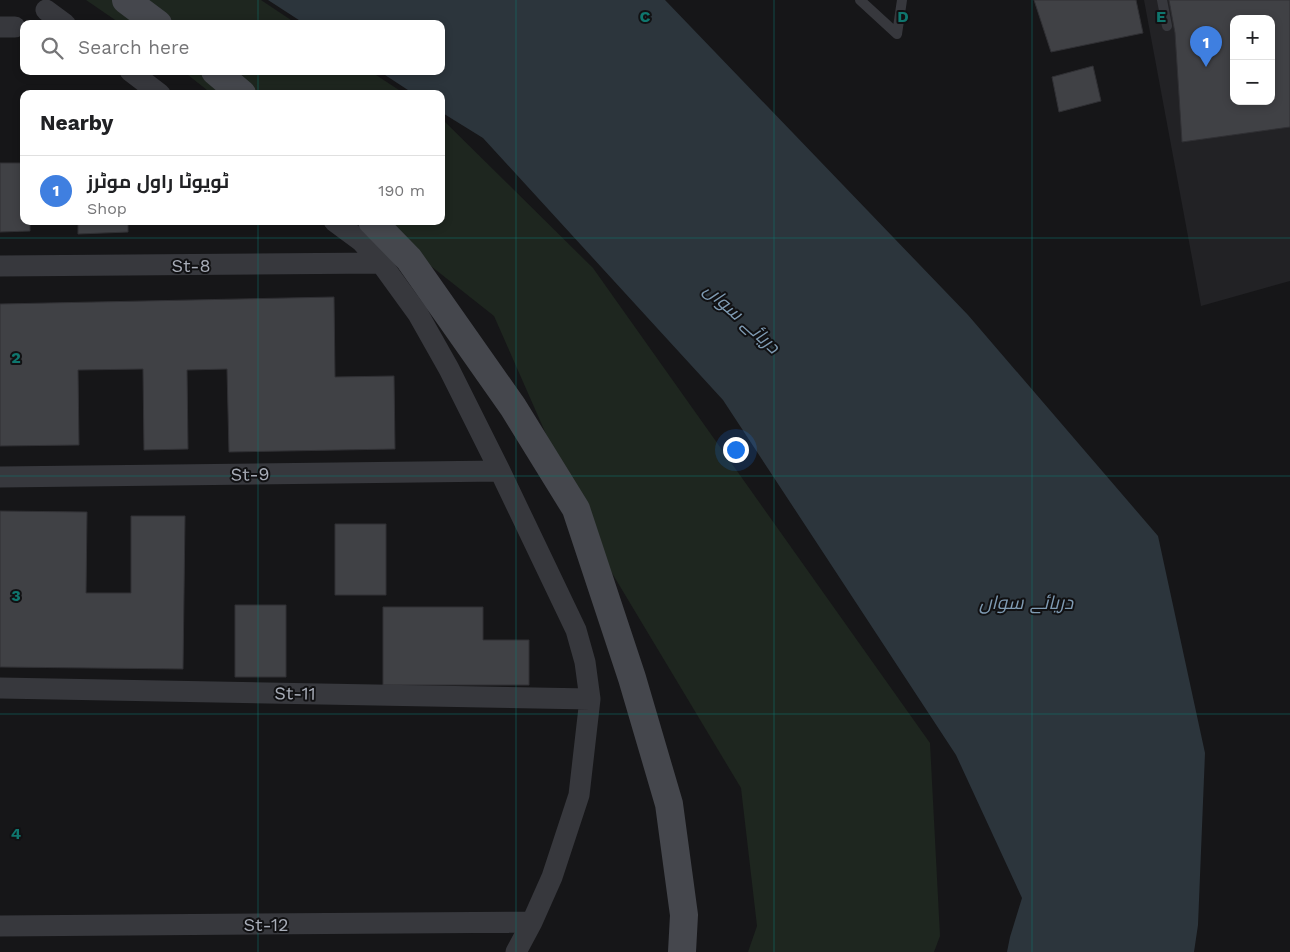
<!DOCTYPE html>
<html lang="en">
<head>
<meta charset="utf-8">
<style>
  :root { --surface:#fff; --page:#f2f2f2; --text:#202124; --muted:#757577; --line:#e0e0e0; --accent:#7e622b }
  body { margin:0; font-family:"Work Sans",Cairo,sans-serif; background:var(--page); color:var(--text) }
  .controls { position:absolute; right:15px; top:15px; display:grid; overflow:hidden; border-radius:10px; box-shadow:0 2px 8px #0003 }
  .controls button { width:45px; height:45px; display:grid; place-items:center; padding:0; border:0; border-bottom:1px solid var(--line); background:var(--surface); color:var(--text); font:25px sans-serif }
  .you { position:absolute; left:735px; top:449px; width:18px; height:18px; margin:-12px; border:4px solid #fff; border-radius:50%; background:#1a73e8; box-shadow:0 0 0 8px #1a73e833 }
  .badge { display:grid; place-items:center; width:32px; height:32px; border-radius:50%; background:var(--accent); color:#fff; font-size:16px; font-weight:700 }
  .pin { position:absolute; translate:-50% -41px; filter:drop-shadow(0 1px 2px #0008) }
  .pin::after { content:''; position:absolute; top:26px; width:18px; height:15px; background:inherit; clip-path:polygon(0 0,100% 0,50% 100%) }
  .list { margin:0; padding:0; list-style:none }
  h2 { display:flex; justify-content:space-between; align-items:center; height:65px; margin:0; padding:0 20px; font-size:21px }
  h2 small { font-size:16px; font-weight:400; color:var(--muted) }
  .list li { display:grid; grid-template-columns:32px 1fr auto; gap:15px; align-items:center; box-sizing:border-box; height:70px; padding:0 20px; border-top:1px solid var(--line) }
  .list b { display:block; font-size:19px; white-space:nowrap }
  .list p { margin:0; font-size:16px; white-space:nowrap; color:var(--muted) }
  .list em { font-size:16px; font-style:normal; color:var(--muted) }
  .icon { flex:none; width:28px; height:28px; fill:none; stroke:currentColor; stroke-width:2; stroke-linecap:round; stroke-linejoin:round }
  .map { position:relative; flex:none; width:1290px; height:952px; overflow:hidden }
  .search { position:absolute; background:var(--surface); box-shadow:0 2px 8px #0003; left:20px; top:20px; width:425px; height:55px; display:flex; align-items:center; gap:12px; box-sizing:border-box; padding:0 18px; border-radius:10px; color:var(--muted); font-size:19px }
  .panel { position:absolute; background:var(--surface); box-shadow:0 2px 8px #0003; left:20px; top:90px; width:425px; height:135px; border-radius:10px }
  .map>svg:first-child { display:block }
</style>
</head>
<body>
<div class="map">
<svg width="1290" height="952" viewBox="0 0 1290 952">
  <rect width="100%" height="100%" fill="#161618"/>
  <path fill="#222225" fill-rule="evenodd" d="M1144,0H1290V281L1201,306ZM1234,19H1271V101H1234Z"/>
  <path fill="#1e261f" d="M86,0H261L297,24H121Z
    M183,71H370L405,94H212Z
    M441,118L593,268L930,743L940,936L934,952H748L757,926L741,788L594,543L494,316L374,221H441Z"/>
  <path fill="#2c353c" d="M268,0H665L968,315L1158,536L1205,753L1198,925L1194,952H1007L1010,937L1022,898L956,755L723,400L483,138L441,112V94H414L379,71H441V24H305Z"/>
  <path fill="#404145" stroke="#303034" fill-rule="evenodd" d="M1034,0H1136L1143,33L1051,52Z
    M1169,0H1290V127L1182,142L1175,33ZM1234,19H1271V101H1234Z
    M1093,66L1101,101L1059,112L1052,77Z
    M0,163H24V221H30V231L0,232Z
    M78,221H128V232L78,234Z
    M334,297L335,377L394,376L395,449L229,452L227,369L187,370L188,449L144,450L143,369L78,370L79,445L0,446V304Z
    M0,511L87,512L86,593H131V516H185L183,669L0,667Z
    M335,524H386V595H335Z
    M235,605H286V677H235Z
    M383,607H483V640H529V685H383Z"/>
  <g fill="none" stroke-linecap="round" stroke-linejoin="round">
    <path stroke="#37383d" stroke-width="10" d="M860,0L897,34
      M1162,0L1167,26
      M897,34L902,0"/>
    <path stroke="#37383d" stroke-width="21" d="M46,10L65,24
      M0,27H15
      M130,71L160,94
      M334,221L361,241L381,263L418,314L449,369L500,471L576,630L585,662L590,699L579,795L552,877L532,922L516,952
      M0,266L381,263
      M0,477L500,471
      M0,688L590,699
      M0,926L532,922"/>
    <path stroke="#45474d" stroke-width="28" d="M126,0L158,24
      M215,71L242,94
      M372,221L409,259L513,407L576,509L632,678L669,804L684,915L682,952"/>
  </g>
  <path fill="none" stroke="#0f766e" stroke-width="1" stroke-opacity="0.55" d="M258,0V24M516,0V952M774,0V952M1032,0V952M258,71V94M258,221V952M0,238H1290M0,476H1290M0,714H1290"/>
  <g text-anchor="middle" dominant-baseline="central" stroke-width="4" stroke-linejoin="round" paint-order="stroke">
    <g font-size="18" fill="#a8adb8" stroke="#111113">
      <text x="191" y="265">St-8</text>
      <text transform="translate(250 474) rotate(-1)">St-9</text>
      <text transform="translate(295 693) rotate(1)">St-11</text>
      <text x="266" y="924">St-12</text>
    </g>
    <g font-size="19" font-style="italic" fill="#7f9bb3" stroke="#111113">
      <text transform="translate(742 318) rotate(42)">دریائے سواں</text>
      <text x="1026" y="602">دریائے سواں</text>
    </g>
  </g>
  <g font-size="16" text-anchor="middle" font-weight="bold" fill="#0f766e" stroke="#111113" stroke-width="4" stroke-linejoin="round" paint-order="stroke">
    <text x="645" y="22">C</text>
    <text x="903" y="22">D</text>
    <text x="1161" y="22">E</text>
    <text x="16" y="363">2</text>
    <text x="16" y="601">3</text>
    <text x="16" y="839">4</text>
  </g>
</svg>
<div class="controls">
<button>+</button>
<button>−</button>
</div>
<div class="you"></div>
<div class="pin badge" style="left:1206px;top:67px;background:#3f7fe0">1</div>
<div class="search"><svg class="icon" aria-label="search" viewBox="0 0 24 24"><circle cx="10" cy="10" r="6"/><path d="M15 15l6 6"/></svg>Search here</div>
<section class="panel">
<h2>Nearby<small></small></h2>
<ul class="list">
<li><span class="badge" style="background:#3f7fe0">1</span><div><b>ٹویوٹا راول موٹرز</b><p>Shop</p></div><em>190 m</em></li>
</ul>
</section>
</div>
</body>
</html>
